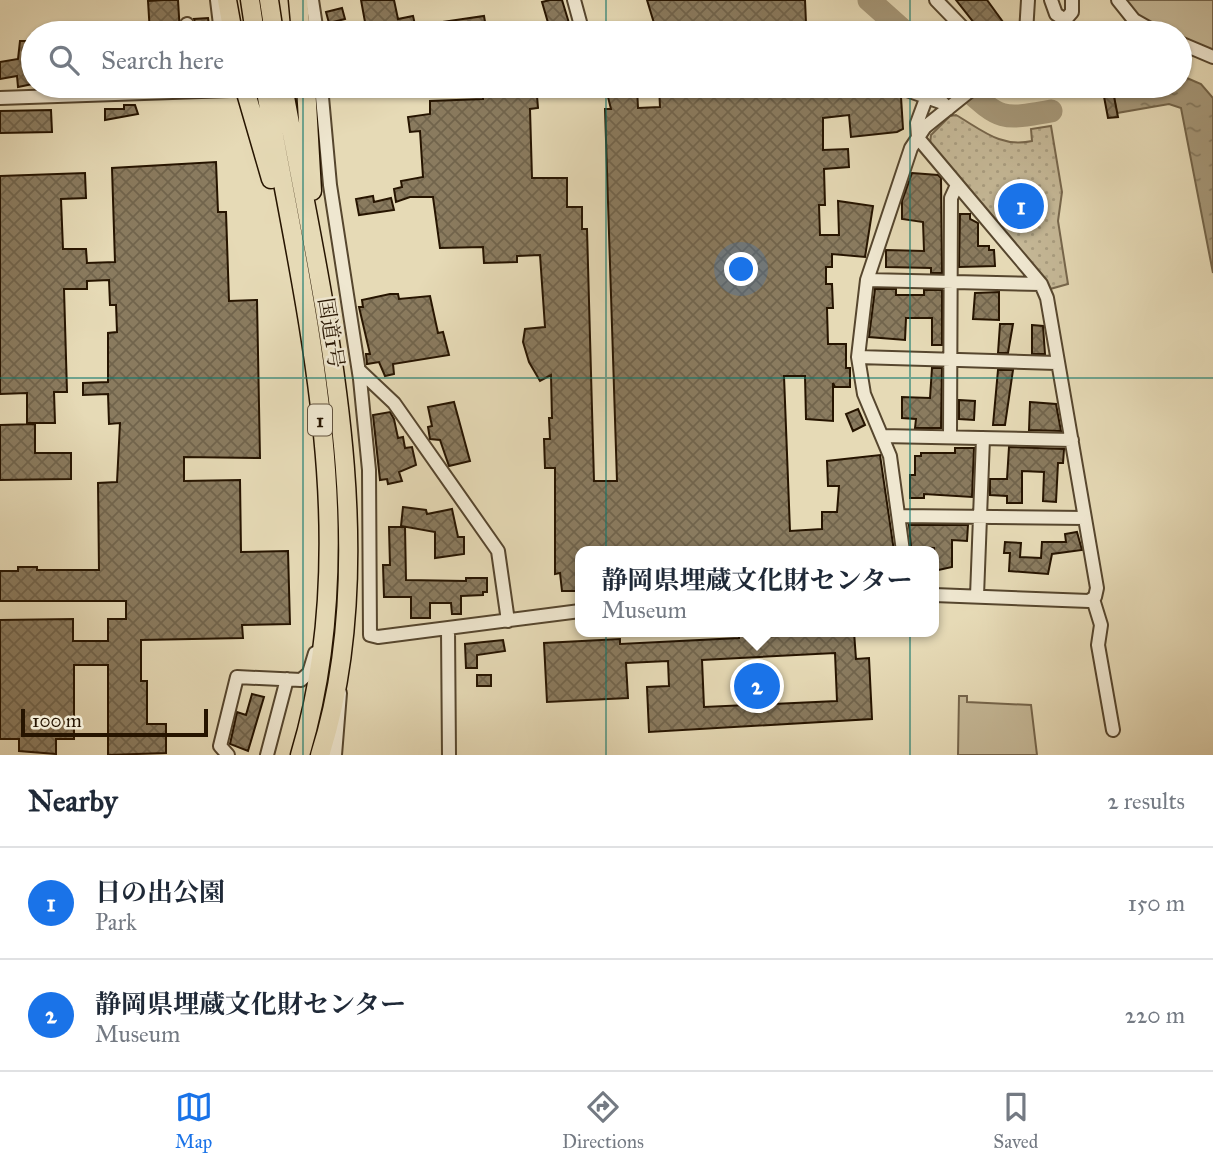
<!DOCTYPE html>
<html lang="en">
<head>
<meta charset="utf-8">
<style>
  :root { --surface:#fff; --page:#f6f6f7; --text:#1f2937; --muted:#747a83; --line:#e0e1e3; --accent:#1a73e8 }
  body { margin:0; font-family:"IM FELL Great Primer","Noto Serif JP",serif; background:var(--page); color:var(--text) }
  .scale { position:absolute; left:21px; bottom:18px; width:187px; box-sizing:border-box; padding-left:7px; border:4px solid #261400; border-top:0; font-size:19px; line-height:24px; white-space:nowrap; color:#261400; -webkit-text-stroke:5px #efe7d0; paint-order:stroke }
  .you { position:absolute; left:742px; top:270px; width:24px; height:24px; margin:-18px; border:5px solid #fff; border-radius:50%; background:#1a73e8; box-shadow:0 0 0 10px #1a73e833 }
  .badge { display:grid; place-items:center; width:46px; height:46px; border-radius:50%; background:var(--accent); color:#fff; font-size:23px; font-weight:700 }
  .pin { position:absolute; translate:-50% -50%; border:4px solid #fff; box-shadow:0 2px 7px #0006 }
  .popup { position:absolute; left:575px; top:546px; width:364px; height:91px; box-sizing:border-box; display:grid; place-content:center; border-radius:14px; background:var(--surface); filter:drop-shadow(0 2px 5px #0005); font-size:23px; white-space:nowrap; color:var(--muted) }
  .popup b { font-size:26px; color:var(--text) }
  .popup::after { content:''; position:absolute; left:50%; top:100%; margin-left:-14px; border:14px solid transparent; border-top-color:var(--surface) }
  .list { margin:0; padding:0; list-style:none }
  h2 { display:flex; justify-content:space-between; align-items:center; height:91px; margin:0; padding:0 28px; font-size:30px }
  h2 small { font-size:23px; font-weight:400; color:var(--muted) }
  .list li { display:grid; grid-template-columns:46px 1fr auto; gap:21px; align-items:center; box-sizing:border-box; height:112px; padding:0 28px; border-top:2px solid var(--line) }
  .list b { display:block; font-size:26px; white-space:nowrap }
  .list p { margin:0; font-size:23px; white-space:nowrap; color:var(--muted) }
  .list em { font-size:23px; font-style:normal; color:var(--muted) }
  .icon { flex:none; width:38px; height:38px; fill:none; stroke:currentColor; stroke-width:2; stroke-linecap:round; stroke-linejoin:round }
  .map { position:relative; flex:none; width:1213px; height:755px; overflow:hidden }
  .search { position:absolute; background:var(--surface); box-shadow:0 2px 5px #0004; left:21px; right:21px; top:21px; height:77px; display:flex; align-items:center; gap:18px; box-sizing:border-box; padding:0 24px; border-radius:38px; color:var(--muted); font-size:26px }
  .sheet { height:315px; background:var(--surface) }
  nav { display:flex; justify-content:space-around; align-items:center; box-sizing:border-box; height:98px; border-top:2px solid var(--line); background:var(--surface); font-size:19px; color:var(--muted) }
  nav a { display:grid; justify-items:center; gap:4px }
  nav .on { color:var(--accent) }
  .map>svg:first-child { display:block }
</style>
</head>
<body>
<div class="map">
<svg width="1213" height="755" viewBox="0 0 1213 755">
  <defs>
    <pattern id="park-dots" width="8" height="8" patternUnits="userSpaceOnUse" patternTransform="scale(1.75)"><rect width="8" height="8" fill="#c5b897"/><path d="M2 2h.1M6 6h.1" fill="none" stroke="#a99d80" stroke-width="1.8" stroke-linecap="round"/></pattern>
    <pattern id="water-ripples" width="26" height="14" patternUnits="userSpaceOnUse" patternTransform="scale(1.75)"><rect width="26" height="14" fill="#a59778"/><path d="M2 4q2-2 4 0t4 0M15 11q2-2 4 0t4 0" fill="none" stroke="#867a60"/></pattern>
    <pattern id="building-cross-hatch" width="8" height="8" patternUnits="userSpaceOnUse" patternTransform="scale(1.75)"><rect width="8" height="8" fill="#8a7b5f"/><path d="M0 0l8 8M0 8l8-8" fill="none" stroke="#71644c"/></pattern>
  </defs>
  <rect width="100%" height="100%" fill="#e6dab6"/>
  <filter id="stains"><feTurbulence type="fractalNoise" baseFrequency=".00286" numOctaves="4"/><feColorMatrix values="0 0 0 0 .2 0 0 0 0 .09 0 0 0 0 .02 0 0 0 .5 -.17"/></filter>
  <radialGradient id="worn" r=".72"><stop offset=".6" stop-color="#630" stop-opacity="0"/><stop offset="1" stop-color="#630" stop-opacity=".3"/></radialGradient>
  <path fill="#c5b897" stroke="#76664c" stroke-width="2" d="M1125,0H1213V51L1180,37V33C1157,33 1138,17 1125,0Z
    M959,696H967V702L1031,705L1037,755H958Z"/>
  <path fill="url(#park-dots)" stroke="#76664c" stroke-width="2" d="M956,115C982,130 1001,148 1032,141L1031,129L1051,126L1062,192L1058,221L1068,284L1050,289L930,144L931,135L950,116Z"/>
  <path fill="url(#water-ripples)" stroke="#726348" stroke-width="2" d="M1180,75L1201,84L1213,98V273L1181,108L1169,104L1117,113L1112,86H1180Z"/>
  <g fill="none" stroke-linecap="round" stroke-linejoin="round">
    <path stroke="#a59778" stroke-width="23" d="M869,0L906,33
      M963,86C1001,120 1001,120 1051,111"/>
  </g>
  <path fill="url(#building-cross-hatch)" stroke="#261400" stroke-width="2" fill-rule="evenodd" d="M164,0H178L180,33H150L148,1Z
    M361,0H394L398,19L413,16L416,29L396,33V30L367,33Z
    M550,0H562L572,33H551L542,2Z
    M647,0H805L806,23L816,22V33H657Z
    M956,0H987L1003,22L987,33H982Z
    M342,8L345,19L329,23L326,12Z
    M484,16L487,33H437L435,23Z
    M208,18L210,32L198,33L194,19Z
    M20,41H33V62H30L33,84L18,87L17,76L0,79V62L18,59Z
    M659,86H873V91L885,90L886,95L901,97L903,129L897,132L851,137L849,115L823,118V150L848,149L849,167L824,169L825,205H819L820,235H839L838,201L873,206L865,257L832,254V267H826V284H832L833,308H827L828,344H846V368H850V387H835L833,383V421L806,419L805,376H784L790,531L822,529V512H837L839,486H828L827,461L880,455L894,551H580V591H562L560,573L555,574V468H545L544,439H550L549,418H552L551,375L540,381L529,362L523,342L525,329L545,327L540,255L517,256V262L484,263L483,247L440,248L433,197H410L396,202L394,189L402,187L401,181L423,177L420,131L410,132L408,117L430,114V101L483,99V91L529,90V96H537L538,108L530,109L532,178H567V207H582V229H587L594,481H617L605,109H611L607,93L610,88H637L638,108L660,107Z
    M1102,86H1112L1118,117L1108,118Z
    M124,105H135L138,114L105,120V109H124Z
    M51,110L52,132L0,133V111Z
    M216,162L218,212H226L229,301L257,300L260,458L184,457V481L240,480L241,552L288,551L290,624L242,625L243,638L141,640V681H147V724H166V753L108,755V665H74V739H56V754L19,751V739H0V620L73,619V641H108V619H126V601H0V571H18V567H37V570H99L98,483L117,482L120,423L109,424L108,394L83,395V383L108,382V333L117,332L116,305H110L109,280L87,281V289H64L67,392H54L55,423H27V393L0,394V176L85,173L86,198L61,199L63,249H86L87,263L115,262L112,168Z
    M912,173L938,175L941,178L942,273H931V268L886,267V250L924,251L923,222L902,219V201Z
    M373,196L374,202L391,198L394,210L359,215L356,199Z
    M960,214H970V219L978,223V246H989V250H994L995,266L959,267Z
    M875,289H896V295H924V290H942V345H932V318H906L905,340L869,337Z
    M999,292V320L973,319L975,293Z
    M390,294H398L399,299L430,296L438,333L443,332L449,355L393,364L394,374L385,376L379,362L367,364L366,354H370L359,307H363L362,300Z
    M1000,324H1013L1008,353H998Z
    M1032,325L1043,326L1045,354H1032Z
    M932,368H942L941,428H915L916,419L902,418V397L930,398Z
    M998,370H1013L1005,425H993Z
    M959,400L975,401L974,420L959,419Z
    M454,402L470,461L449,466L440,440L430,439L428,427L432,426L428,407Z
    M1030,402L1056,404L1061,431L1029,430Z
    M858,409L865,425L853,431L846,414Z
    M390,412L394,419L398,438L403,437L405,448L412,447L416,465L399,472L402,481L388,484L387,479L380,480L373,415Z
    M35,424V453H71V479L0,480V425Z
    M1009,447L1064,449L1063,463H1058L1056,502L1043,501L1044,472L1022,471V503H1007V496L990,495V479H1007Z
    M955,448H974L972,497L924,494V498H910V475H915V456H921V453H955Z
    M403,507L426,510L427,514L452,509L458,537H464V554L435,558V532L401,526Z
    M909,525H968L967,541L952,540V567L934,571V548L911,547Z
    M389,527H405L406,580L466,581V578H487V592H483V595L461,596V614H452L451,603H430V618H411V597H384L383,565H390Z
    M1077,532L1082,550L1052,554L1048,574L1009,571L1010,553H1004L1005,542L1021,543L1020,557L1041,558L1042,542H1066L1065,534Z
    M739,632H757V637L854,632L856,659L869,658L872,719L649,732L647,687L669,686L668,661L626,663L628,698L547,702L544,643L620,639V644L739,638ZM835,653L837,701L704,707L702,660Z
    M503,640L505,651L477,655V668H466L465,644Z
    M477,675H491V686H477Z
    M252,694L264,697L248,751L230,744L237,712L246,715Z"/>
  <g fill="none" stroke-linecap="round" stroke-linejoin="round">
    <defs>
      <path id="minor" d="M217,0L221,33
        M312,0L317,33
        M574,0L583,33
        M936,0L968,33
        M1051,0L1056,14L1065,20L1072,12V0
        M1118,0L1134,20L1157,33
        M187,24L189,33
        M1026,33L1028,0
        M1180,43L1213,57
        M321,86L330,185L360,379L369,470L370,635L378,637L580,611
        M896,86L943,103L948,109
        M927,96L917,123L918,138L1041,284L1047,298L1097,588L1095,597L1089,601L934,595
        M0,98L230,90L229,86
        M867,280L1041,284
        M858,357L1056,363
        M359,370L394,403L498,551L508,621
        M882,436L1072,440
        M950,437L951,198L957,185
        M899,516L1085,518
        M903,551L890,456L864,394L858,357L867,280L911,148L925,127L976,86
        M977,596L983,438
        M1093,599L1101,625L1098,645L1113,730
        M448,629L449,755
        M228,755L220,746L237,677L301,680L309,673L315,653
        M267,755L287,679
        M335,755L340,693"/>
      <path id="highway" d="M227,0L233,33
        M250,0L255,33
        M269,0L274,33
        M298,0L301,33
        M244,86L271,179
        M265,86C303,303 366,537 300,755
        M283,86C321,294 386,548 320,755
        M306,86L312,191"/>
    </defs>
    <use href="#minor" stroke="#56462e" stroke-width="16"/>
    <use href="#highway" stroke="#261400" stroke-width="21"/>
    <use href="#minor" stroke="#efe7d0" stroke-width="12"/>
    <use href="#highway" stroke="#e6dab6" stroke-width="18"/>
  </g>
  <path fill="none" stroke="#0f766e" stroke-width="2" stroke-opacity="0.55" d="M303,0V33M606,0V33M910,0V33M303,86V755M606,86V755M910,86V755M0,378H1213"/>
  <g text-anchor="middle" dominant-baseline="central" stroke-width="5" stroke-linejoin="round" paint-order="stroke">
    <rect fill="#efe7d0" stroke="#62533e" stroke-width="2" x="308" y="404.5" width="24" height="31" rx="5"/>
    <g font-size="19" font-weight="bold" fill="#261400">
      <text x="320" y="420">1</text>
    </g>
    <g font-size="21" fill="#261400" stroke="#efe7d0">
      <text transform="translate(331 333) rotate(81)">国道1号</text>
    </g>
  </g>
  <rect width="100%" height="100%" filter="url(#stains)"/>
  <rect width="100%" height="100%" fill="url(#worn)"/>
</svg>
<div class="scale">100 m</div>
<div class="you"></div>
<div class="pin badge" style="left:1021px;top:206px">1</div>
<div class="pin badge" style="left:757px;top:686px">2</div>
<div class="popup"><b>静岡県埋蔵文化財センター</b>Museum</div>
<div class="search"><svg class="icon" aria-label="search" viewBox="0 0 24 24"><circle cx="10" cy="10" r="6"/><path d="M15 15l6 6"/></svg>Search here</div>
</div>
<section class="sheet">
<h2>Nearby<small>2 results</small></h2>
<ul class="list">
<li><span class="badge">1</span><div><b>日の出公園</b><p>Park</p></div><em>150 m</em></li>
<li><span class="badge">2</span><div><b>静岡県埋蔵文化財センター</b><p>Museum</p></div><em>220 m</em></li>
</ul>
</section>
<nav>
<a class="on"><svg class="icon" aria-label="map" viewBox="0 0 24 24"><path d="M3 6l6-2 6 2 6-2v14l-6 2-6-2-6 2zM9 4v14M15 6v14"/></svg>Map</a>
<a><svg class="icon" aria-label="directions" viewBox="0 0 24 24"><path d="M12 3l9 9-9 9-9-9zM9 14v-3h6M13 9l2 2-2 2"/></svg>Directions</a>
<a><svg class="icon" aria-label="saved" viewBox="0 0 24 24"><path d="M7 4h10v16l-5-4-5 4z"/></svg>Saved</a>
</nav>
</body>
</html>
